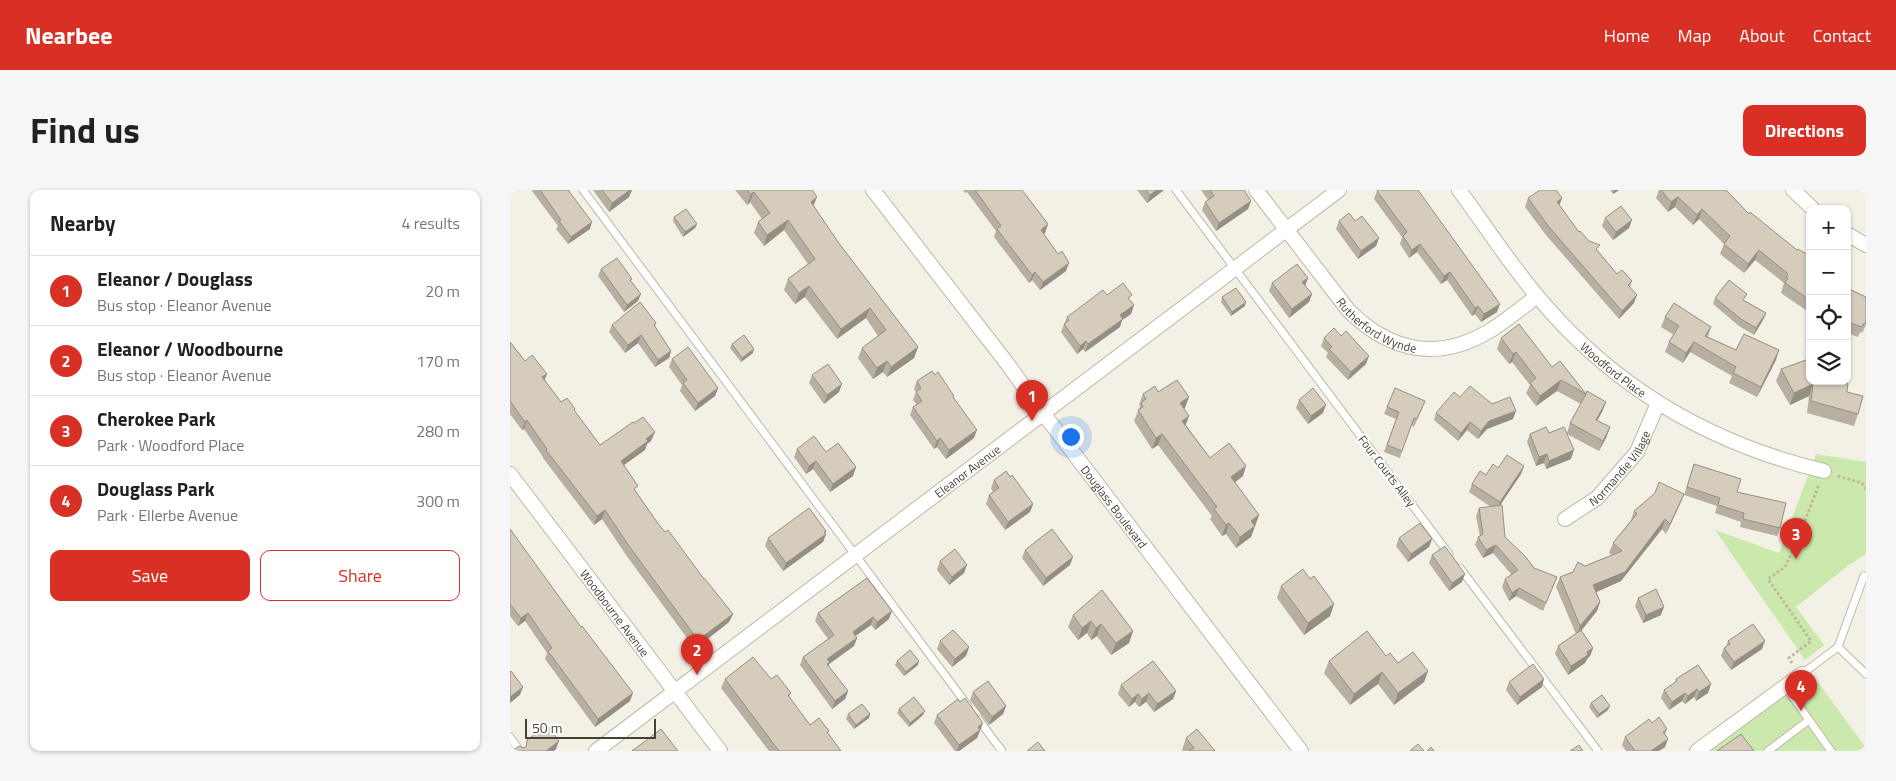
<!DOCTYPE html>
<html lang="en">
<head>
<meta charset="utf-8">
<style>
  :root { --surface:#fff; --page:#f6f6f6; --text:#202124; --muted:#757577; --line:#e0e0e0; --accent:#d93025 }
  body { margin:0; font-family:"Titillium Web",sans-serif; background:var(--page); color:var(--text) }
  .controls { position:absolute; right:15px; top:15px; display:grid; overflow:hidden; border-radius:10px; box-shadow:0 1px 4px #0004 }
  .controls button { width:45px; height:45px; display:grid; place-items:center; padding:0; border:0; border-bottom:1px solid var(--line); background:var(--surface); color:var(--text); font:25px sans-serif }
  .scale { position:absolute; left:15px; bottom:12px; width:131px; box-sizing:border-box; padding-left:5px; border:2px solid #464035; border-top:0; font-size:14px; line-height:18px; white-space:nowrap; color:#464035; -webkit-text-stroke:4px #fff; paint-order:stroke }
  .you { position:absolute; left:560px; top:246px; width:18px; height:18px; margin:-12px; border:4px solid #fff; border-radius:50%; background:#1a73e8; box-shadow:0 0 0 8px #1a73e833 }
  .badge { display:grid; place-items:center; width:32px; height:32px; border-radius:50%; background:var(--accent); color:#fff; font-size:16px; font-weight:700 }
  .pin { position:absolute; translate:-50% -41px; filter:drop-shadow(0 1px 2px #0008) }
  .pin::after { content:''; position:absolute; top:26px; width:18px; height:15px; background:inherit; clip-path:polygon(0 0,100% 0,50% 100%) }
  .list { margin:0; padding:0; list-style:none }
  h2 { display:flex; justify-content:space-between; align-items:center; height:65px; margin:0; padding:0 20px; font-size:21px }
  h2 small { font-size:16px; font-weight:400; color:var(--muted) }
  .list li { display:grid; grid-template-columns:32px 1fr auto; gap:15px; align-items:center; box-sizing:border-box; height:70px; padding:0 20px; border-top:1px solid var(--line) }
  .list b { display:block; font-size:19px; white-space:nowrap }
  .list p { margin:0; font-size:16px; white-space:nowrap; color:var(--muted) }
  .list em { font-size:16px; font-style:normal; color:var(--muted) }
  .actions { display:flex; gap:10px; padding:15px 20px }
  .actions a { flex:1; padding:11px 0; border:1px solid var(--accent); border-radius:10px; text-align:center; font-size:18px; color:var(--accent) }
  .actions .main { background:var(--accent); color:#fff }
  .icon { flex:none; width:28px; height:28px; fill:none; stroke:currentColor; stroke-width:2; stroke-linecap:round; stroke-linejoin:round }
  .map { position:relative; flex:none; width:1356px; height:561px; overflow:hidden; border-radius:10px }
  header { display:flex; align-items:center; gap:30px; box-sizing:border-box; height:70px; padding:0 25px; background:var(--accent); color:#fff }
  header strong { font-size:24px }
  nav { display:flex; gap:28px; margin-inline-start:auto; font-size:18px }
  .intro { display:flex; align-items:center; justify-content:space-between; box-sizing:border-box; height:120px; padding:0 30px }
  h1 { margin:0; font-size:35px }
  .button { padding:12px 22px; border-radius:10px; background:var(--accent); color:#fff; font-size:18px; font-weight:700 }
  main { display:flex; gap:30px; padding:0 30px }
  aside { flex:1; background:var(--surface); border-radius:10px; box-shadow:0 1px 4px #0004 }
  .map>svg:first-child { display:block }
</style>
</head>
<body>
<header>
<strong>Nearbee</strong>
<nav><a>Home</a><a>Map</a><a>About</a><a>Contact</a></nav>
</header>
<div class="intro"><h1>Find us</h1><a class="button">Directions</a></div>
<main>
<aside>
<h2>Nearby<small>4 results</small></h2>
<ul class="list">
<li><span class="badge">1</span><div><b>Eleanor / Douglass</b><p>Bus stop · Eleanor Avenue</p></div><em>20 m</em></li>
<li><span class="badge">2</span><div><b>Eleanor / Woodbourne</b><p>Bus stop · Eleanor Avenue</p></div><em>170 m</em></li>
<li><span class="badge">3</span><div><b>Cherokee Park</b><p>Park · Woodford Place</p></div><em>280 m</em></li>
<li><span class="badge">4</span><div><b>Douglass Park</b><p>Park · Ellerbe Avenue</p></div><em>300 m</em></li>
</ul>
<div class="actions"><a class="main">Save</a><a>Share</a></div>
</aside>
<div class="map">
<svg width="1356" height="561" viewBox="0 0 1356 561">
  <rect width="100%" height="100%" fill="#f3f0e6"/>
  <path fill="#cbe9ad" d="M1306,264L1356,272V364L1339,375L1286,417L1314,455L1295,470L1205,340L1269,363Z
    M1302,484L1356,558V561H1198Z"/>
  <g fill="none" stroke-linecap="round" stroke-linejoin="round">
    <defs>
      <path id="lane" d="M73,0L458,516
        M666,0L939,364
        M950,378L1088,561
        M1356,387L1354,386L1328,457L1356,484
        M1292,484L1328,457
        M1275,496L1321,561
        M468,529L492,561
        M0,547L10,561
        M1258,561L1299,530"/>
      <g id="street">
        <path id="s1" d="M363,0L496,172L533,223L791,561"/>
        <path id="s2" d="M746,0L839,121C881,162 929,172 981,140C997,130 1012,118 1027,106"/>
        <path id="s3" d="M949,0C975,35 999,73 1028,107C1103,197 1201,254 1314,281"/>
        <path d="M1283,0L1303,19"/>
        <path d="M1337,44L1356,55"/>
        <path id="s4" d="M0,284L210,561"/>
        <path id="s5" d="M1055,329L1087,308L1127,262L1148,213"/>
        <path id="s6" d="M86,561L829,0"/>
        <path d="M1187,561L1292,484"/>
      </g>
    </defs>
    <use href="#lane" stroke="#bfb8a8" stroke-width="9"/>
    <use href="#street" stroke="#bfb8a8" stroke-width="16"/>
    <path stroke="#c1b599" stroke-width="3" stroke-dasharray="2.5 2.5" stroke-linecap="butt" d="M1328,286L1352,293L1356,299
      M1282,473L1279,468L1301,451L1258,389L1275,377L1289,347L1309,294"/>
    <use href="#lane" stroke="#fff" stroke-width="7"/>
    <use href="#street" stroke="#fff" stroke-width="14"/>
  </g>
  <path fill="#b7afa1" d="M22,0H60L59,2L80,39L58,54L46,39L48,36L22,1Z
    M83,0H122L119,7L99,22Z
    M225,0H302L304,16L328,52L408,157L404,168L377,187L373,182L363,189L348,168L352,158L368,146L356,128L327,149L295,107L285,114L274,100L278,89L298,74L274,40L254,56L244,43L248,32L252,29L240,12L237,15Z
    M453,0H513L512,1L538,34L535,43L533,44L556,81L530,100L522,90L519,93L484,47L486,41L457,2L455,3Z
    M627,0H654L637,13Z
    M691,0H734L741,11L738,19L706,41L692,20L695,12L698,10Z
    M1100,0H1109L1103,4Z
    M1149,0H1216L1239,24L1287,60L1300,66V123L1271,103L1274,93L1245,70L1234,83L1210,64L1214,54L1189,29L1183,35L1165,17L1158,22L1146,8Z
    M867,1L987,122L971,132L965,124L962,126L937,90L931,94L907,62L899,68L890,54L892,47L864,9Z
    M1018,8H1052L1049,15L1069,42L1088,61L1107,84L1122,91L1120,97L1124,113L1109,129L1036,45L1015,17Z
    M164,27L187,34L185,38L173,47L163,31Z
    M1095,28L1119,38L1103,50L1092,36Z
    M829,31H845L869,48L866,56L848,69L826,39Z
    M91,79L121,92L128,111L114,122L88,86Z
    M798,88L795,95L802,104L799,112L779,128L759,101L762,93Z
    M1337,98L1356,107V135L1352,143L1350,142L1348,147L1337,143Z
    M597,105L620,111L624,115L621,124L612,130L610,137L575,162L573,159L567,164L551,142L557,127Z
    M712,107L735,116L721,126L711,112Z
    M1205,108L1235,111L1256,123L1253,130L1244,145L1229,136L1203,114Z
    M1155,127L1201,137L1198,147L1226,160L1266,170L1247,207L1219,193L1222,186L1180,162L1173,173L1155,162L1159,152L1164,145L1151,137Z
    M146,133L145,137L161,161L159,168L145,177L128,153L115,163L99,142L102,135Z
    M814,148L856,174L838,190L816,167L818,163L811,156Z
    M991,148L1042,177L1076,204L1096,212L1092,222L1087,230L1100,237L1096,248L1089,261L1057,244L1061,269L1036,279L1034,273L1026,276L1017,252L1020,244L1057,243L1060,233L1071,214L1047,201L1026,216L1016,203L1020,195L1002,172L999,174L987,159Z
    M0,152L15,171L35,190L51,212L65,222L90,255L141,251L137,254L135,260L114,275L126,302L149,335L223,424L219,432L185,459L116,365L92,329L84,335L33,268V267L14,239L12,240L0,224Z
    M222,154L243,163L231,172L220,158Z
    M162,169L208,198L205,206L185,221L170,201L172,195L159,177Z
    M1271,179L1337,202L1348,224L1344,236L1297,223L1299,206L1280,215L1266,191Z
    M302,185L329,202L314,214L299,193Z
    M425,185L444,206V208L464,248L436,269L427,257L424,259L400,225L403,217L407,215L403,210L406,202L404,199L407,191Z
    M648,202L675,218L673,219L676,235L700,268L733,286L725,292L749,325L741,347L726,358L716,344L712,346L700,329L702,326L648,255L642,259L624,231L630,216L629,215L633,204Z
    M950,207L982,214L1003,229L977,239L968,249L957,240L948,251L924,230L926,223Z
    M789,210L813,223L798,234L786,218Z
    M915,211L904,237L901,235L890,268L874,262L886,229L874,224L877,217Z
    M287,259L316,262L346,277L343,286L320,302L303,279L296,284L284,267Z
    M1184,274L1227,302L1270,338L1267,346L1230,337L1231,332L1205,323L1207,316L1174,305Z
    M1014,276L1011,284L990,315L995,347L1024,378L1047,387L1033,421L1006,406L999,411L992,397L995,389L1002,385L983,363L973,368L965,355L968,347L970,346L966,326L969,318L981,317L959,302L962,294L988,278Z
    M484,290L523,314L520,322L495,340L476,314L479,305L483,302L481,298Z
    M1174,304L1170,314L1156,344L1152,339L1111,391L1086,402L1090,412L1087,421L1071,440L1083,458L1080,466L1077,469L1075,473L1058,485L1045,464L1048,456L1066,444L1046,397L1050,387L1102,365L1099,363L1103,353L1121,330L1124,321Z
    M0,339L120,511L85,537L35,469L37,463L15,431L8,436L0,426Z
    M316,341L315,343L316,344L313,352L273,381L255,356L258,348Z
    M889,348L922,349L919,357L898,372L886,356Z
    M515,360L560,375L533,396L512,368Z
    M922,365L952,392L939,401L919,373Z
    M430,371L454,383L439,395L427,380Z
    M357,388L379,429L365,440L361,435L345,446L347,448L344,456L319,474L318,475L338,501L335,509L322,519L290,475L293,467L318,449L305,431L308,423Z
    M800,389L824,414L820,426L794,445L767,408L771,396Z
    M1128,408L1151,425L1133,433L1125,416Z
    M563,425L623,441L619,453L601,465L587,446L581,450L577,443L568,450L558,437Z
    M430,451L459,457L456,466L442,477L427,459Z
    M1218,451L1252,459L1221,480L1211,466L1214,458L1216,457Z
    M876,466L888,473L918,481L914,492L884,515L868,494L840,515L814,483L819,471Z
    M387,471L408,475L394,486L385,475Z
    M215,489H261L281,503L279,507L300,535L318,543L331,561H259L211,498Z
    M1166,489L1201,494L1198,503L1186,511L1184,507L1175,514L1172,511L1159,520L1151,508L1154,500L1165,493Z
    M999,492L1032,497L1007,515L996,500Z
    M611,495L666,501L663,509L644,522L636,512L629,517L625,512L619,517L608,504Z
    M463,502L496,516L493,524L479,535L460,510Z
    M450,512L473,533L467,548L449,561H445L424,533L427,525Z
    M1081,513L1098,520L1087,528L1079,517Z
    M389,519L413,525L399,537L387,523Z
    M338,524H360L359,528L344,539L336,529Z
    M1142,533L1157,539L1155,545V557L1149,561H1116L1112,555L1115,547Z
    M676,548L705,561H673L672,560Z"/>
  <path fill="#958f83" d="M120,0H122L119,7L99,22L102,13Z
    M647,0H654L637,13L640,5Z
    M1104,0H1109L1103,4Z
    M244,2L240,12L237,15L241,4Z
    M307,7L303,17L301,12Z
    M1168,7L1165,17L1158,22L1161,12Z
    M1052,8L1049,16L1047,12Z
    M741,11L738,19L706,41L709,33Z
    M1192,19L1189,29L1183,35L1187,25Z
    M278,30L274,40L254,56L257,45Z
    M1122,30L1119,38L1103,50L1106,42Z
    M82,32L80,39L58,54L61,47Z
    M187,34L185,38L173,47L175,42Z
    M538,34L535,43L528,48L531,40Z
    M869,48L866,56L848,69L851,61Z
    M910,54L907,62L899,68L902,60Z
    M1249,60L1245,70L1234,83L1238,74Z
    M559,73L556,81L530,100L533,92Z
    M525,82L522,90L519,93L522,85Z
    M940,82L937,90L931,94L934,86Z
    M798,88L795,96L792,92Z
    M299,96L295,107L285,114L289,103Z
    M131,104L128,111L114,122L117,115Z
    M802,104L799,112L779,128L782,119Z
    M1127,105L1124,113L1109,129L1112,121Z
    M736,112L735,116L721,126L722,122Z
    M990,114L987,122L971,132L974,124Z
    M624,115L621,124L612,130L610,137L575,162L578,154L610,125Z
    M968,116L965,124L962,126L965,118Z
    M360,118L356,128L327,149L331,139Z
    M1256,123L1253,130L1244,145L1246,138Z
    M131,145L128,153L115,163L118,155Z
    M576,151L573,159L567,164L570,156Z
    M1184,152L1180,162L1173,173L1176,163Z
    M408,157L404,168L377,187L381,177Z
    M244,159L243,163L231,172L232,168Z
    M1269,160L1266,170L1247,207L1251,197Z
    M161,161L159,168L145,177L148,170Z
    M1006,162L1002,172L999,174L1003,164Z
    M859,166L856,174L838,190L841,182Z
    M377,171L373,182L363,189L367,178Z
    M37,184L34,192L32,187Z
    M1051,190L1047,201L1026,216L1030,206Z
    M332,194L329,202L314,214L317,205Z
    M1303,194L1299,206L1280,215L1284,203Z
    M208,198L205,206L185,221L188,213Z
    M679,207L675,218L666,224L670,213Z
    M1096,212L1092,222L1082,240L1086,230Z
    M816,215L813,223L798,234L801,226Z
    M1006,221L1003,229L977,239L968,249L971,241L979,231Z
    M679,226L675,237L672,231Z
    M17,230L14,239L12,240L15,232Z
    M960,232L957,240L948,251L951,243Z
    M1100,237L1096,248L1089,261L1093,251Z
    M467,240L464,248L436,269L439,260Z
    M145,242L141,251L137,254L135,260L107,280L111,271L136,249Z
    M652,244L648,255L642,259L646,248Z
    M430,248L427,257L424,259L427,251Z
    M1064,260L1061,269L1036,279L1039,271Z
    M1037,264L1034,273L1026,276L1029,267Z
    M306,271L303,279L296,284L299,276Z
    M736,276L733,286L717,298L721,287Z
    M1014,276L1011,284L987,320L990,312Z
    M346,277L343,286L320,302L323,294Z
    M1174,304L1170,314L1156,344L1160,334Z
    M523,314L520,322L495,340L498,332Z
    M95,320L92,329L84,335L87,326Z
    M749,325L745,336L741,331Z
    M1155,329L1152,339L1111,391L1080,405L1083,395Z
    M719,333L716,344L712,346L716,335Z
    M745,336L741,347L726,358L730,347Z
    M316,341L315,345L316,344L313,352L273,381L276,373Z
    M922,349L919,357L898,372L901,364Z
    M986,355L983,363L973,368L976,360Z
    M563,367L560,375L533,396L536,388Z
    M457,375L454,383L439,395L442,387Z
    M955,384L952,392L939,401L942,393Z
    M1009,398L1006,406L999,411L1002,403Z
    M1090,412L1087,421L1067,446L1070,436Z
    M824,414L820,426L794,445L798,433Z
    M1154,417L1151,425L1133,433L1136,425Z
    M382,421L379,429L365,440L367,432Z
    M18,423L15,431L8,436L11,428Z
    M223,424L219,432L185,459L188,450Z
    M363,427L361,435L340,450L343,442Z
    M581,431L577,443L568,450L572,438Z
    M591,434L587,446L581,450L586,438Z
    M623,441L619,453L601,465L606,453Z
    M347,448L344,456L319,474L317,480V469Z
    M1255,451L1252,459L1221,480L1224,472Z
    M459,457L456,466L442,477L445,469Z
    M1083,458L1080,466L1077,469L1075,473L1058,485L1061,476L1077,462Z
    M409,471L408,475L394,486L396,482Z
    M918,481L914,492L884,515L888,503Z
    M872,482L868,494L840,515L844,504Z
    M1034,489L1032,497L1007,515L1010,507Z
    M1201,494L1198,503L1186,511L1189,502Z
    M13,497L10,505L0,513V507Z
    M1187,499L1184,507L1175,514L1178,506Z
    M338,501L335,509L322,519L325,511Z
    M666,501L663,509L644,522L647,514Z
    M123,503L120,511L85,537L88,529Z
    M639,503L636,512L629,517L632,509Z
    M1175,503L1172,511L1159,520L1162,512Z
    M628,504L625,512L619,517L622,509Z
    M496,516L493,524L479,535L482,527Z
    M1100,516L1098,520L1087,528L1089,524Z
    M415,521L413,525L399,537L400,533Z
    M360,524L359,528L344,539L346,535Z
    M473,533L467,548L449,561H447L449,555L468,537Z
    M1158,549L1155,557L1149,561H1141Z
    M49,551L46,559L44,561H36Z"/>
  <path fill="#d5ccbb" stroke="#958f83" d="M30,0H58L82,32L61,47L49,31L51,30Z
    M92,0H120L102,13Z
    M237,0H302L307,7L301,12L328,52L408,157L381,177L377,171L367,178L352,158L376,140L360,118L331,139L299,96L289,103L278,89L305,69L278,30L257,45L248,32L260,23L244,2L241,4Z
    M465,0H512L538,34L531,40L548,64L552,61L559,73L533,92L525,82L522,85L487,39L491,36Z
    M636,0H647L640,5Z
    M700,0H734L741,11L709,33L695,12L704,6Z
    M868,0H908L990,114L974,124L968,116L965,118L940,82L934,86L910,54L902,60L893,46L897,42L867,1Z
    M1030,0H1046L1052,8L1047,12L1069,42L1070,41L1079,51L1090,55L1086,59L1107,84L1112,80L1122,91L1118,95L1127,105L1112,121L1039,37L1018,8Z
    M1151,0H1216L1239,24L1240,22L1287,60L1288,59L1300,66V110L1275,93L1278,88L1276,87L1278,84L1249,60L1238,74L1214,54L1220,46L1192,19L1187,25L1168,7L1161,12Z
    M1111,16L1122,30L1106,42L1095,28Z
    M176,19L187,34L175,42L164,27Z
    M839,23L845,31L852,26L869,48L851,61L829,31Z
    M107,68L122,89L120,90L131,104L117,115L91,79Z
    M787,74L798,88L792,92L802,104L782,119L762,93Z
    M1219,90L1237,104L1233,110L1256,123L1246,138L1231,129L1205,108Z
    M613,93L622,105L618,108L624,115L610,125L613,129L578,154L576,151L570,156L554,134L559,130L557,127L593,100L597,105Z
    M726,98L736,112L722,122L712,107Z
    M1337,98L1356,107V133H1354L1352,137L1337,132Z
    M130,112L146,133L144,135L161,161L148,170L131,145L118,155L102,135Z
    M1164,113L1201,137L1195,146L1226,160L1234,144L1269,160L1251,197L1223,183L1226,177L1184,152L1176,163L1159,152L1169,136L1155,127Z
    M1009,134L1042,177L1050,171L1076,204L1077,201L1096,212L1086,230L1100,237L1093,251L1060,233L1076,204L1051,190L1030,206L1020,193L1026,188L1006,162L1003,164L991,148Z
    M824,138L831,146L836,141L859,166L841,182L819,159L822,157L814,148Z
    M234,145L244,159L232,168L222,154Z
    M0,152L15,171L22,165L37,184L32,187L51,212L57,208L65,219L64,220L90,255L123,232L124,233L133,227L145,242L136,249L138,251L111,271L128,296L124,299L149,335L155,342L158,340L194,389H195L223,424L188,450L119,356L95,320L87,326L36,260L37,259L17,230L15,232L0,211Z
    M178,157L208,198L188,213L173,193L177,190L162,169Z
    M1296,170L1300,171V191H1329L1338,193L1337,202L1353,206L1348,224L1301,211L1303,194L1284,203L1271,179Z
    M318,174L332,194L317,205L302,185Z
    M422,181L425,185L428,182L444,206L443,207L467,240L439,260L430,248L427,251L403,217L412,211L406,202L411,198L407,191Z
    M667,190L679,207L670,213L679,226L672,231L700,268L719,253L736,276L721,287L749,325L741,331L745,336L730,347L719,333L716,335L704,319L707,317L652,244L646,248L628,220L633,217L631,213L636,209L633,204L645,196L648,202Z
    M960,196L982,214L1000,207L1006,221L979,231L971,241L960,232L951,243L926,223L944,202L950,207Z
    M803,198L816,215L801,226L789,210Z
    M885,198L915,211L907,229L904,228L892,261L877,255L889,222L877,217Z
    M1036,237L1039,243L1054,237L1064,260L1039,271L1037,264L1029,267L1020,244Z
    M304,246L316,262L328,253L346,277L323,294L306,271L299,276L287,259Z
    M997,265L1014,276L990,312L962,294L970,281L976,285L983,274L988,278Z
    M1184,274L1231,289L1227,302L1276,313L1270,338L1233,329L1234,323L1208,315L1210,308L1177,297Z
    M496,281L500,287L502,285L523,314L498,332L479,305L489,298L484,290Z
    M1149,292L1174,304L1160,334L1155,329L1115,382L1083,395L1090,412L1070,436L1050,387L1063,382L1068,372L1075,376L1112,361L1103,353L1127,324L1124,321L1145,303Z
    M992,315L995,347L1015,366L1024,378L1047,387L1036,413L1009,398L1002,403L995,389L1008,380L986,355L976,360L968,347L973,344L969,318Z
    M299,318L316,341L314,342L316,344L276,373L258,348Z
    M910,333L922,349L901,364L889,348Z
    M0,339L71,437L72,436L123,503L88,529L38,461L42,458L18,423L11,428L0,414Z
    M542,339L563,367L536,388L515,360Z
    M935,356L955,384L942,393L922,365Z
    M445,359L457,375L442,387L430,371Z
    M793,379L800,389L804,386L824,414L798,433L771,396Z
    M357,388L382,421L367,432L363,427L343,442L347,448L317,469L320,472L317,474L338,501L325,511L293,467L324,445L308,423Z
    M1146,399L1154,417L1136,425L1128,408Z
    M592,400L623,441L606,453L591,434L586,438L581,431L572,438L563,425Z
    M1243,434L1255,451L1224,472L1214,458L1220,454L1218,451Z
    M443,440L459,457L445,469L430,451Z
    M1071,440L1083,458L1077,462L1078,465L1061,476L1048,456Z
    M857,441L876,466L880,463L888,473L903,462L918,481L888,503L872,482L844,504L819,471Z
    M400,460L409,471L396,482L387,471Z
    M243,467L261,489L267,485L281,503L278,505L300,535L309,528L319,541L317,542L331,561H269L215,489Z
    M643,471L666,501L647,514L639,503L632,509L628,504L622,509L611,495Z
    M1023,474L1034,489L1010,507L999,492Z
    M1188,475L1201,494L1189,502L1187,499L1178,506L1175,503L1162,512L1154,500L1167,491L1166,489Z
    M1,481L13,497L0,507V482Z
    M478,491L496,516L482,527L463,502Z
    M1092,505L1100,516L1089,524L1081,513Z
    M404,507L415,521L400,533L389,519Z
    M455,508L473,533L468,537L470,540L449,555L427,525L448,509L450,512Z
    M352,514L360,524L346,535L338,524Z
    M1149,527L1157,539L1153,542L1158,549L1141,561H1125L1115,547L1139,529L1142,533Z
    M37,535L49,551L36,561H2L9,556L13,558L16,557L17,550Z
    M151,539L168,561H122Z
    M687,539L705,561H679L684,558L676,548Z
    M1231,544L1244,561H1207Z
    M528,552L535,561H517Z
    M908,554L914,561H900Z
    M1069,555L1073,561H1060Z
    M921,557L924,561H917Z"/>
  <g text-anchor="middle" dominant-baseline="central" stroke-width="4" stroke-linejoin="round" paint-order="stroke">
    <g font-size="12" fill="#464035" stroke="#fff">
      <text stroke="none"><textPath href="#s2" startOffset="184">Rutherford Wynde</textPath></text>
      <text stroke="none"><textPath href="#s3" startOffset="238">Woodford Place</textPath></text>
      <text stroke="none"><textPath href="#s5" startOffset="76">Normandie Village</textPath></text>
      <text stroke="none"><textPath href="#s6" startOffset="465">Eleanor Avenue</textPath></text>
      <text transform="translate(877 281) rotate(53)">Four Courts Alley</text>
      <text stroke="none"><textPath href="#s1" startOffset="398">Douglass Boulevard</textPath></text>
      <text stroke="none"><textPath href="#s4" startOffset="174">Woodbourne Avenue</textPath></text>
    </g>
  </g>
</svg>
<div class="controls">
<button>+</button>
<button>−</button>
<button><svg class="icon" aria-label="locate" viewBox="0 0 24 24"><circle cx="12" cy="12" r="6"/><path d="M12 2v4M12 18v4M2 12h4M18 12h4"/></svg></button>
<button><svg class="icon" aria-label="layers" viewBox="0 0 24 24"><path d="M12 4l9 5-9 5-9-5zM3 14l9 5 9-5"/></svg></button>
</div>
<div class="scale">50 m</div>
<div class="you"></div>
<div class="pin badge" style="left:522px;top:231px">1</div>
<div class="pin badge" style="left:187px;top:485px">2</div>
<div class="pin badge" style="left:1286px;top:369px">3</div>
<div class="pin badge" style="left:1291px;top:521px">4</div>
</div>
</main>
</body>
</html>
